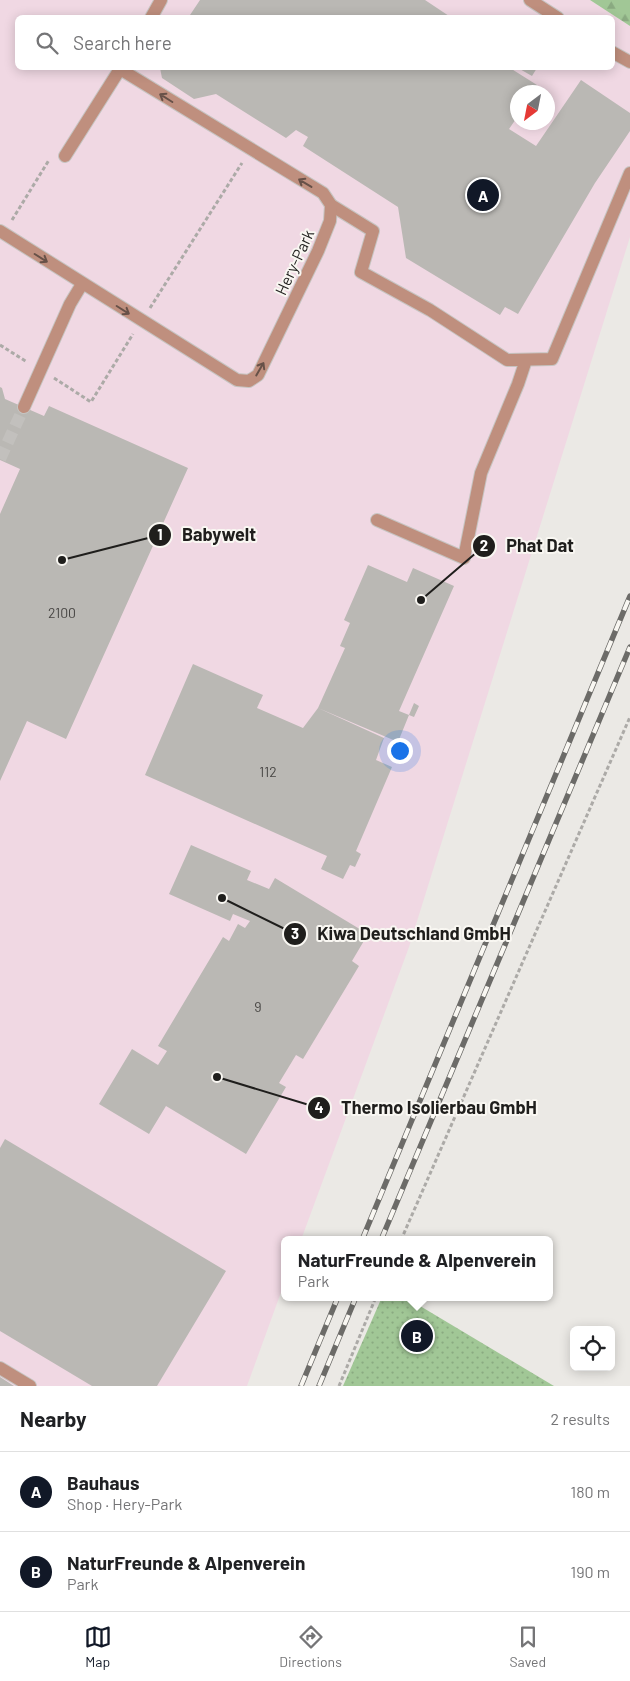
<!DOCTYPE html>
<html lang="en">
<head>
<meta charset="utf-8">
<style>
  :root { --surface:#fff; --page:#f2f2f2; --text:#202124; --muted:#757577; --line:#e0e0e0; --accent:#111827 }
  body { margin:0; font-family:Barlow,sans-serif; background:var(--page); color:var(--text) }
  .controls { position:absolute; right:15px; bottom:15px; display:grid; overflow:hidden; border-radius:8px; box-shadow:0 2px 12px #0003 }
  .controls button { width:45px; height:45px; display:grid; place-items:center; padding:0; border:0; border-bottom:1px solid var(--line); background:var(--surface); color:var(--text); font:25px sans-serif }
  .compass { position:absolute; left:510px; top:85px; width:45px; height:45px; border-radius:50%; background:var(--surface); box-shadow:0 2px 12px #0003; rotate:212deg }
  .you { position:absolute; left:399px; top:750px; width:18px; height:18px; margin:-12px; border:4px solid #fff; border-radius:50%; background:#1a73e8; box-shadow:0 0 0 8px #1a73e833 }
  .badge { display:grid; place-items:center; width:32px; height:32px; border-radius:50%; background:var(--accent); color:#fff; font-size:16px; font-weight:700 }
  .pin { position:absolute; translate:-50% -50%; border:2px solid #fff; box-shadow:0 1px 5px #0006 }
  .popup { position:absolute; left:281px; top:1236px; width:272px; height:65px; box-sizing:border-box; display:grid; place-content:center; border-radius:8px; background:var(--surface); filter:drop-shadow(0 1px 4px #0005); font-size:16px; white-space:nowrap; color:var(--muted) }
  .popup b { font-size:19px; color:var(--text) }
  .popup::after { content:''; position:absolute; left:50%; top:100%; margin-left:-10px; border:10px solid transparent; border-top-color:var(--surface) }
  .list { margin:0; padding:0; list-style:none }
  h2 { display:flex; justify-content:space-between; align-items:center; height:65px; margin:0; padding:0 20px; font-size:21px }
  h2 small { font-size:16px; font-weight:400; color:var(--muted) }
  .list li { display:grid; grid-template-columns:32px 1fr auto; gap:15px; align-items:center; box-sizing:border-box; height:80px; padding:0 20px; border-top:1px solid var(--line) }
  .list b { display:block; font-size:19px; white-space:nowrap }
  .list p { margin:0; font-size:16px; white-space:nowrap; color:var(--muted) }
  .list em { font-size:16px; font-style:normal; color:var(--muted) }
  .icon { flex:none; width:28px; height:28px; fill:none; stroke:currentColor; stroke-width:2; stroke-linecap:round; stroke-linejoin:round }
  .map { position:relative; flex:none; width:630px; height:1386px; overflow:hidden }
  .search { position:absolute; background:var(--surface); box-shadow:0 2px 12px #0003; left:15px; right:15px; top:15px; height:55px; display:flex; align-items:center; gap:12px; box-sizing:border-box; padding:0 18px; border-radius:8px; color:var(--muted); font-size:19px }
  .sheet { height:225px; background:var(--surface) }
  nav { display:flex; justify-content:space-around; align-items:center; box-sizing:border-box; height:70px; border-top:1px solid var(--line); background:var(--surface); font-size:14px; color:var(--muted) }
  nav a { display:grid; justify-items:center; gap:2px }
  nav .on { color:var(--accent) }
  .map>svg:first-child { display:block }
</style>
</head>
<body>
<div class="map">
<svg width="630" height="1386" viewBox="0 0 630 1386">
  <defs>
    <pattern id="forest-firs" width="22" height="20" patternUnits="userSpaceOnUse" patternTransform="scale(1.25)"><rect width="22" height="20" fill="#a1c796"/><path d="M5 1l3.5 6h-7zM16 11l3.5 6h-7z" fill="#8aaa81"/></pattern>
    <pattern id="garden-dots" width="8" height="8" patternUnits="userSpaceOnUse" patternTransform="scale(1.25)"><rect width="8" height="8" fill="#a1c796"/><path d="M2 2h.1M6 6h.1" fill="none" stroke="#8aaa81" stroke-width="1.8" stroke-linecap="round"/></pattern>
  </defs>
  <rect width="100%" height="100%" fill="#ebe9e5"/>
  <path fill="#f0d8e3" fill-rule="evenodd" d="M0,0H590L630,26V237L409,947L301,1240H284V1284L247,1386H0ZM18,18H612V68H18ZM518,92H548V122H518Z"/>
  <path fill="url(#forest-firs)" d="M590,0H630V26Z"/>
  <path fill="url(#garden-dots)" d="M382,1297H405L554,1386H343Z"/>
  <path fill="#bab8b4" d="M200,0H425L452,18H188Z
    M160,68H510L537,85L533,92H518V116L509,129L536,146L581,80L630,113V131L595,183L518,314L505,307L500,315L406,258L398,207L303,146L308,137L296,130L286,138L216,94L194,99L162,78Z
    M518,68H537L532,76Z
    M0,387L2,388L5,399L44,416L49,406L188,468L66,739L27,721L0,781V514L20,469L0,460Z
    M368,565L407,582L413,568L454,586L399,711L409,715L398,742L318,708L345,648L340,646L350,623L344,620Z
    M193,664L263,695L257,708L303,728L318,708L384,738L376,760L392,767L356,851L361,854L355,867L350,865L343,879L321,869L327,856L145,775Z
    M414,703L419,706L414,717L409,715Z
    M191,845L251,871L247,880L269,889L275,878L368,934L352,961L359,966L303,1059L296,1055L279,1083L286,1087L246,1154L166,1106L149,1134L99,1104L132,1049L158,1065L167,1051L158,1046L223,937L229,941L238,924L245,928L250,921L233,914L230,921L169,894Z
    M5,1139L226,1271L157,1386H92L0,1331V1148Z
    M0,1377L14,1386H0Z"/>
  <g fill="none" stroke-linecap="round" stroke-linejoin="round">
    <path stroke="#c2c0bd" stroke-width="12" stroke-dasharray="12 6" stroke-linecap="butt" d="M0,459L24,407"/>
    <defs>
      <path id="lane" d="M530,0L558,18
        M612,52L630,62
        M65,156L120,69
        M331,205L373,231L361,272L430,310L507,360L552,359L630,173
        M377,520L464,558L481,473L518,384L526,360
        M0,1368L30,1386"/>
      <path id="street" d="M151,18L161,0
        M0,231L237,380L249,381L258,375L318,251L330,221L331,205L323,193L120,69V68
        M24,407L70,304L82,284"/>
    </defs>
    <use href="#lane" stroke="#c6c4c1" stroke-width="14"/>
    <use href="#street" stroke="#c6c4c1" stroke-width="14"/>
    <path stroke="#acaaa7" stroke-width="3" stroke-dasharray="4 2.5" stroke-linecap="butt" d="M12,220L49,160
      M150,308L242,163
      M0,345L27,362
      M54,378L91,402L133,334
      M401,1240L630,717
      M339,1386L376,1297"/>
    <use href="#lane" stroke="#bf8f7e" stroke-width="12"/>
    <use href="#street" stroke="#bf8f7e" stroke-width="12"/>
    <defs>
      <path id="rail" d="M362,1240L630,596
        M381,1240L630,647
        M301,1386L338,1297
        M319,1386L356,1297"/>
    </defs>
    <use href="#rail" stroke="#6c6b68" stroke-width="5.5"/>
    <use href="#rail" stroke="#f9f7f2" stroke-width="4" stroke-dasharray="11" stroke-linecap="butt"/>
  </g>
  <defs><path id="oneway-shaft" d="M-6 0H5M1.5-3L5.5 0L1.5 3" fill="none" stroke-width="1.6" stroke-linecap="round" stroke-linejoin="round" transform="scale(1.25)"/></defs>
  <g stroke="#675148">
    <use href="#oneway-shaft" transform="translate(166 98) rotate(-148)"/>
    <use href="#oneway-shaft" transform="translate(305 183) rotate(-149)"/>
    <use href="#oneway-shaft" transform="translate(41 258) rotate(32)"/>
    <use href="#oneway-shaft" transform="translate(123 310) rotate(32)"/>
    <use href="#oneway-shaft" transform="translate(260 369) rotate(-60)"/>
  </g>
  <g text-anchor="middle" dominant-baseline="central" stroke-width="4" stroke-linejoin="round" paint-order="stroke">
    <g font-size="14" fill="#464442">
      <text x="62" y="612">2100</text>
      <text x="268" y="771">112</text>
      <text x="258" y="1006">9</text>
    </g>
    <g font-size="16" fill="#1f1e1c" stroke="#f9f7f2">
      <text transform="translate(294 262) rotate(-65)">Hery-Park</text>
    </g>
  </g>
  <path fill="none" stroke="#1f1e1c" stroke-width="2" d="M62 560L160 535M421 600L484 546M222 898L295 934M217 1077L319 1108"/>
  <g fill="#1f1e1c" stroke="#f9f7f2" stroke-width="2">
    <circle cx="62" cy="560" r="5"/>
    <circle cx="421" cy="600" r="5"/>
    <circle cx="222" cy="898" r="5"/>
    <circle cx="217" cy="1077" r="5"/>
    <circle cx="160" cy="535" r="12"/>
    <circle cx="484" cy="546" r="12"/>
    <circle cx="295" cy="934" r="12"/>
    <circle cx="319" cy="1108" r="12"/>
  </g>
  <g font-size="15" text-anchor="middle" font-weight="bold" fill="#fff">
    <text x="160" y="540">1</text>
    <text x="484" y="551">2</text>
    <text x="295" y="939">3</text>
    <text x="319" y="1113">4</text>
  </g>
  <g font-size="18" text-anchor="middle" font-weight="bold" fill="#1f1e1c" stroke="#f9f7f2" stroke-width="4" stroke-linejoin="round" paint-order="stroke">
    <text x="219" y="541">Babywelt</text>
    <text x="540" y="552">Phat Dat</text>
    <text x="414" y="940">Kiwa Deutschland GmbH</text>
    <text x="439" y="1114">Thermo Isolierbau GmbH</text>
  </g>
</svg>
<div class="controls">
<button><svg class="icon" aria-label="locate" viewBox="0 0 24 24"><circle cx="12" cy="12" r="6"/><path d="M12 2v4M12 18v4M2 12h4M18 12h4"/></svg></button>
</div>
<svg class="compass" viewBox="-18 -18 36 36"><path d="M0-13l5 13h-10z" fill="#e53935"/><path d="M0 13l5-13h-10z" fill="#757577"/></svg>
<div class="you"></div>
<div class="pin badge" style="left:483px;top:195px">A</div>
<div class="pin badge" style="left:417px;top:1336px">B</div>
<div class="popup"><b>NaturFreunde &amp; Alpenverein</b>Park</div>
<div class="search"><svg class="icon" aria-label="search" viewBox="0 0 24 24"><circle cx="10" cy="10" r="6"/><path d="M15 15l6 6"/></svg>Search here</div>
</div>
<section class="sheet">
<h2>Nearby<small>2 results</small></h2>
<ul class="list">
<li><span class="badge">A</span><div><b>Bauhaus</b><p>Shop · Hery-Park</p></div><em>180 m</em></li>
<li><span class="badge">B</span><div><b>NaturFreunde &amp; Alpenverein</b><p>Park</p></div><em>190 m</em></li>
</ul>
</section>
<nav>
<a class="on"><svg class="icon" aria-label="map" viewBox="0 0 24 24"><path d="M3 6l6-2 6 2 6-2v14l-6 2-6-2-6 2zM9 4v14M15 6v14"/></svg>Map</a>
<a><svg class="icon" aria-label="directions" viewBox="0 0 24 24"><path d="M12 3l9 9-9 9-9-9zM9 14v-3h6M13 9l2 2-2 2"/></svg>Directions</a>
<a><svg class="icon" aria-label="saved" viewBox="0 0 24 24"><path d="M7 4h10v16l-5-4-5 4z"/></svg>Saved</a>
</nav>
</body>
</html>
